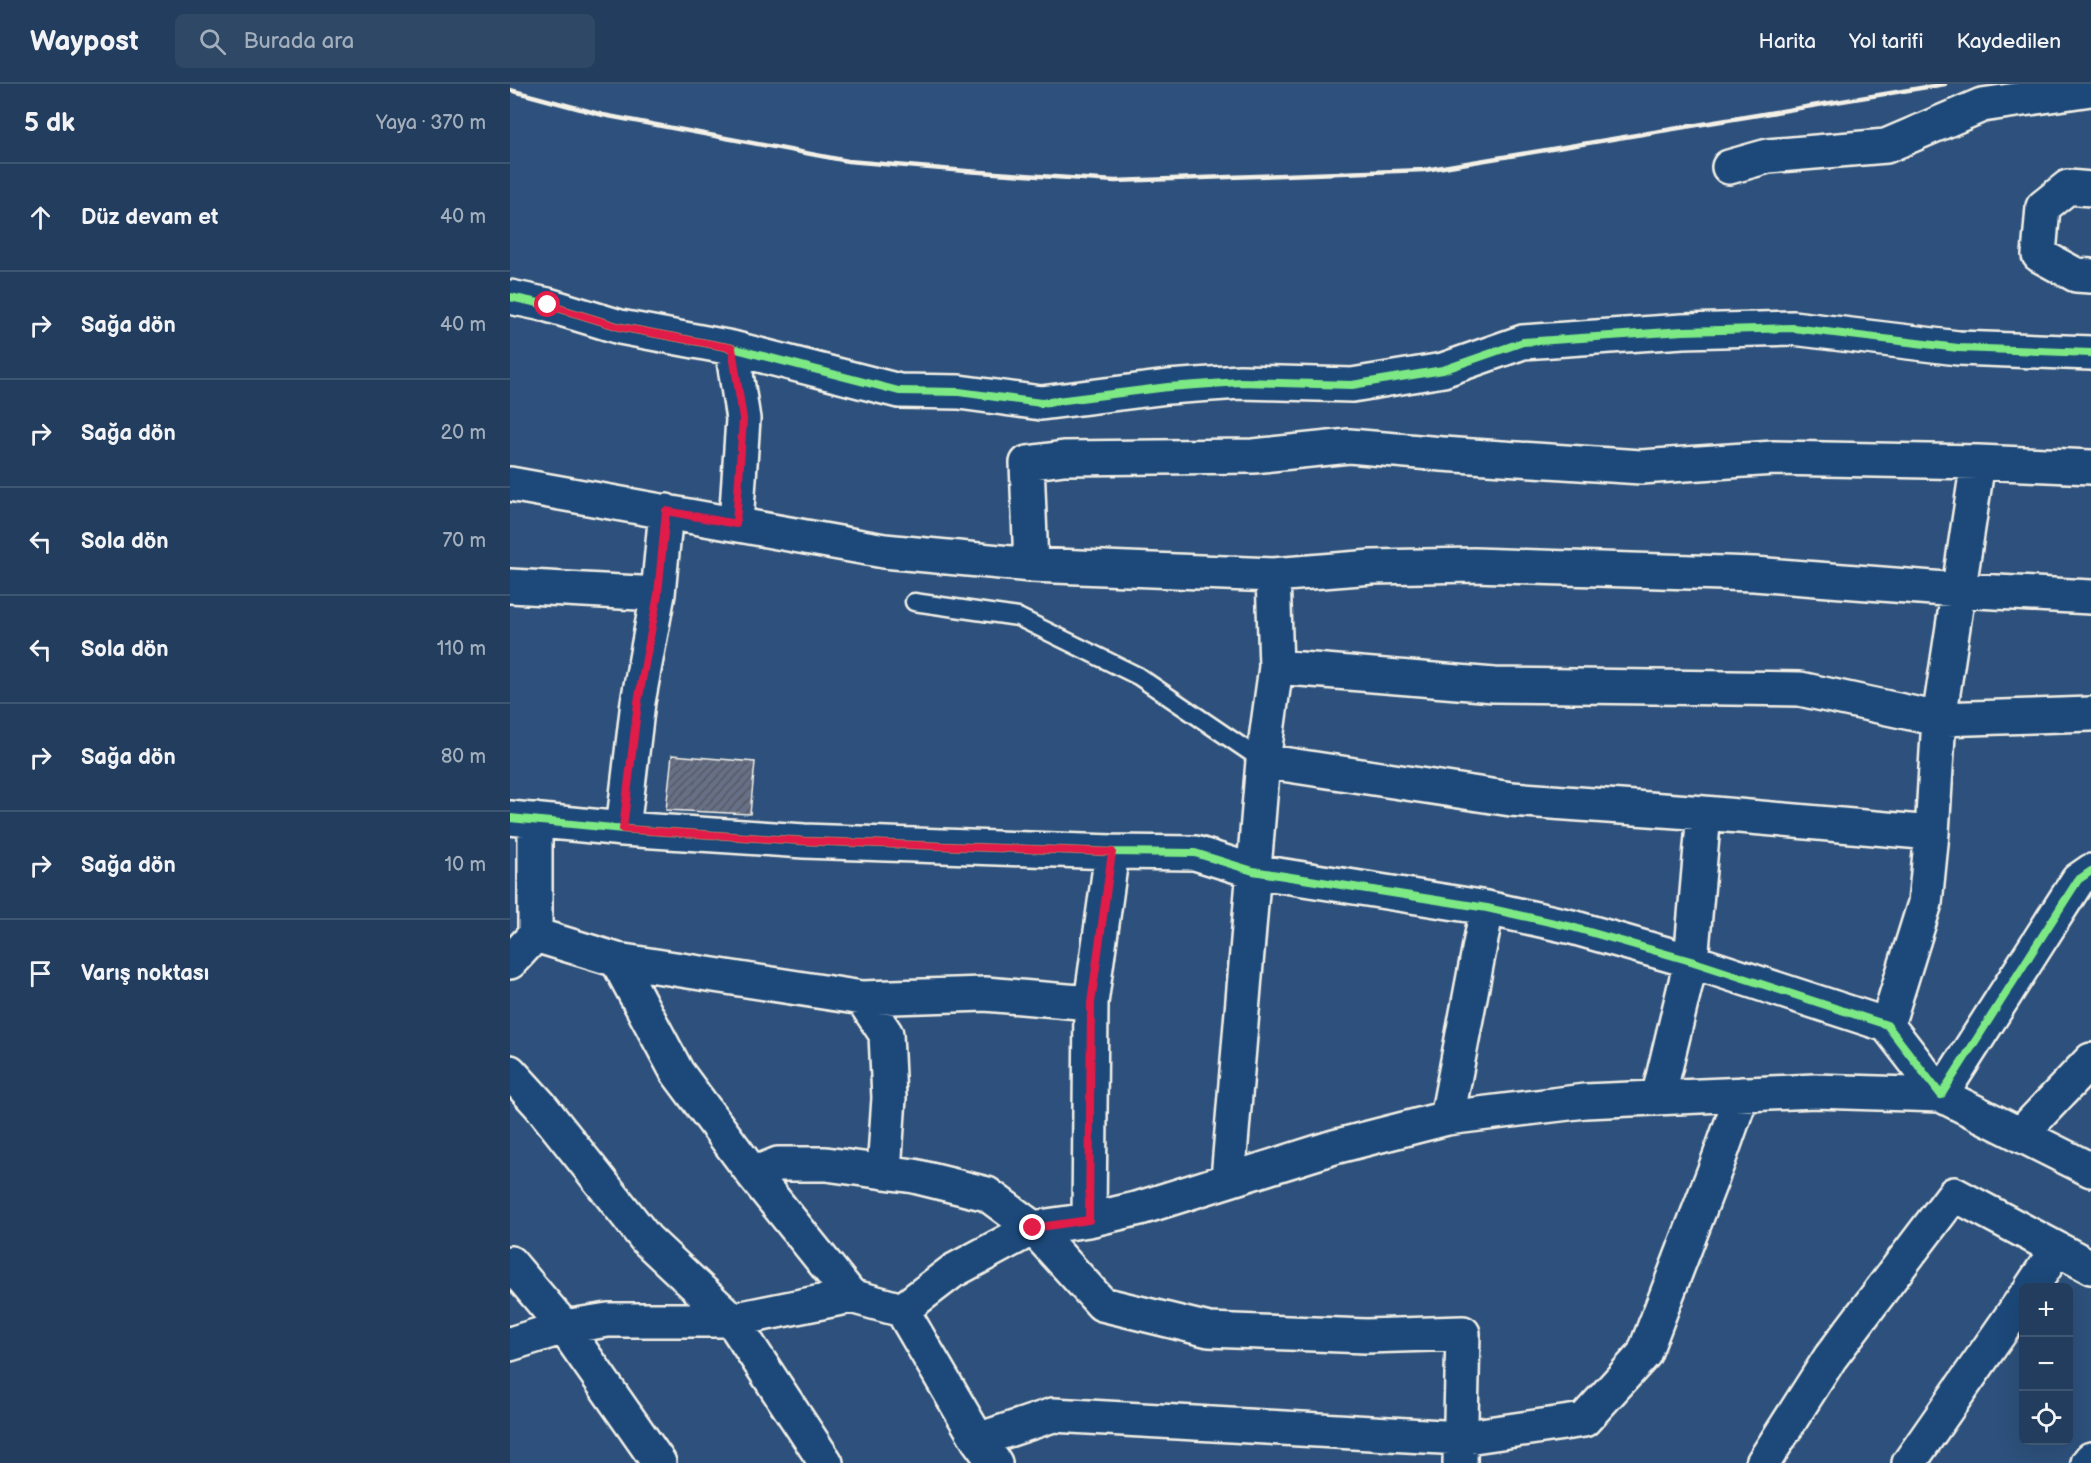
<!DOCTYPE html>
<html lang="tr">
<head>
<meta charset="utf-8">
<style>
  :root { --surface:#223d5d; --page:#2e4866; --text:#f1f3f6; --muted:#a2aebc; --line:#3f5672 }
  body { margin:0; font-family:"Balsamiq Sans",sans-serif; background:var(--page); color:var(--text) }
  .controls { position:absolute; right:18px; bottom:18px; display:grid; overflow:hidden; border-radius:9px; box-shadow:0 6px 24px #0002 }
  .controls button { width:54px; height:54px; display:grid; place-items:center; padding:0; border:0; border-bottom:2px solid var(--line); background:var(--surface); color:var(--text); font:30px sans-serif }
  .stop { position:absolute; width:18px; height:18px; margin:-14px; border:4px solid #e11d48; border-radius:50%; background:#fff }
  .stop.end { background:#e11d48; border-color:#fff; box-shadow:0 2px 6px #0008 }
  .list { margin:0; padding:0; list-style:none }
  h2 { display:flex; justify-content:space-between; align-items:center; height:78px; margin:0; padding:0 24px; font-size:26px }
  h2 small { font-size:20px; font-weight:400; color:var(--muted) }
  .list li { display:grid; grid-template-columns:39px 1fr auto; gap:18px; align-items:center; box-sizing:border-box; height:108px; padding:0 24px; border-top:2px solid var(--line) }
  .list b { display:block; font-size:22px; white-space:nowrap }
  .list em { font-size:20px; font-style:normal; color:var(--muted) }
  .icon { flex:none; width:33px; height:33px; fill:none; stroke:currentColor; stroke-width:2; stroke-linecap:round; stroke-linejoin:round }
  .map { position:relative; flex:none; width:1581px; height:1379px; overflow:hidden }
  header { display:flex; align-items:center; gap:36px; box-sizing:border-box; height:84px; padding:0 30px; background:var(--surface); border-bottom:2px solid var(--line) }
  header strong { font-size:28px }
  nav { display:flex; gap:33px; margin-inline-start:auto; font-size:21px }
  .search { width:420px; height:54px; background:var(--page); display:flex; align-items:center; gap:15px; box-sizing:border-box; padding:0 21px; border-radius:9px; color:var(--muted); font-size:22px }
  main { display:flex }
  aside { flex:1; background:var(--surface) }
  .map>svg:first-child { display:block }
</style>
</head>
<body>
<header>
<strong>Waypost</strong>
<div class="search"><svg class="icon" aria-label="search" viewBox="0 0 24 24"><circle cx="10" cy="10" r="6"/><path d="M15 15l6 6"/></svg>Burada ara</div>
<nav><a>Harita</a><a>Yol tarifi</a><a>Kaydedilen</a></nav>
</header>
<main>
<aside>
<h2>5 dk<small>Yaya · 370 m</small></h2>
<ul class="list">
<li><svg class="icon" aria-label="ahead" viewBox="0 0 24 24"><path d="M12 20V5M6 11l6-6 6 6"/></svg><div><b>Düz devam et</b></div><em>40 m</em></li>
<li><svg class="icon" aria-label="right" viewBox="0 0 24 24"><path d="M7 20v-9h11M14 6l5 5-5 5"/></svg><div><b>Sağa dön</b></div><em>40 m</em></li>
<li><svg class="icon" aria-label="right" viewBox="0 0 24 24"><path d="M7 20v-9h11M14 6l5 5-5 5"/></svg><div><b>Sağa dön</b></div><em>20 m</em></li>
<li><svg class="icon" aria-label="left" viewBox="0 0 24 24"><path d="M17 20v-9H6M10 6l-5 5 5 5"/></svg><div><b>Sola dön</b></div><em>70 m</em></li>
<li><svg class="icon" aria-label="left" viewBox="0 0 24 24"><path d="M17 20v-9H6M10 6l-5 5 5 5"/></svg><div><b>Sola dön</b></div><em>110 m</em></li>
<li><svg class="icon" aria-label="right" viewBox="0 0 24 24"><path d="M7 20v-9h11M14 6l5 5-5 5"/></svg><div><b>Sağa dön</b></div><em>80 m</em></li>
<li><svg class="icon" aria-label="right" viewBox="0 0 24 24"><path d="M7 20v-9h11M14 6l5 5-5 5"/></svg><div><b>Sağa dön</b></div><em>10 m</em></li>
<li><svg class="icon" aria-label="arrive" viewBox="0 0 24 24"><path d="M6 21V4h12l-3 4 3 4H6"/></svg><div><b>Varış noktası</b></div></li>
</ul>
</aside>
<div class="map">
<svg width="1581" height="1379" viewBox="0 0 1581 1379">
  <defs>
    <pattern id="building-hatch" width="6" height="6" patternUnits="userSpaceOnUse" patternTransform="scale(1.5)"><rect width="6" height="6" fill="#666f86"/><path d="M-1 1l2-2M0 6l6-6M5 7l2-2" fill="none" stroke="#565a63"/></pattern>
  </defs>
  <rect width="100%" height="100%" fill="#2d517c"/>
  <filter id="ink" filterUnits="userSpaceOnUse"><feTurbulence type="fractalNoise" baseFrequency=".0167" numOctaves="2"/><feDisplacementMap in="SourceGraphic" scale="12" xChannelSelector="R" yChannelSelector="G"/><feConvolveMatrix kernelMatrix="1 2 1 2 8 2 1 2 1" color-interpolation-filters="sRGB"/></filter>
  <g filter="url(#ink)">
    <path fill="url(#building-hatch)" stroke="#f4f1e8" stroke-width="1.5" d="M162,671L245,678L240,730L156,726Z"/>
    <g fill="none" stroke-linecap="round" stroke-linejoin="round">
      <defs>
        <path id="lane" d="M404,518L508,533L628,592L753,677"/>
        <path id="street" d="M1219,83L1258,72L1376,62L1472,21L1581,5
          M1581,105L1558,103L1533,123L1529,171L1566,191L1581,192
          M0,213L38,221L110,243L222,264L389,307L449,308L531,319L658,303L730,298L842,301L933,286L1013,258L1173,247L1283,244L1448,264L1581,269
          M222,264L233,335L226,440
          M0,400L374,467L521,481L763,491L862,483L964,481L1244,490L1448,506L1581,513
          M521,481L517,379L554,374L743,372L839,362L932,370L1131,383L1264,374L1468,378L1581,383
          M0,502L148,510
          M766,583L984,601L1290,605L1429,635L1581,630
          M753,677L1001,715L1194,729L1422,749
          M0,734L113,745L294,757L602,768L685,769L743,787L977,824L1062,843L1181,877L1377,941L1431,1011L1568,796L1581,787
          M113,745L128,618L148,510L156,427
          M25,851L107,876L167,988L243,1090L341,1212L392,1226L468,1356L485,1379
          M107,876L352,914L475,910L581,919L579,1136
          M0,878L25,851V736
          M352,914L376,950L379,1014L374,1087
          M581,919L602,768
          M1377,941L1415,819L1422,749L1429,635L1468,378
          M0,988L30,1021L136,1155L222,1236L316,1379
          M1148,1014L1181,877L1194,729
          M937,1034L977,824
          M1510,1051L1581,976
          M243,1090L268,1080H316L404,1092L477,1110L523,1144L592,1220L699,1246L856,1252L953,1249L950,1379
          M718,1095L753,677L766,583L763,491
          M0,1179L54,1243L149,1379
          M1521,1204L1547,1165
          M392,1226L443,1187L523,1144L579,1136L630,1124L824,1063L937,1034L1075,1017L1305,1007L1431,1011L1581,1086
          M0,1260L54,1243L98,1236H222L341,1212
          M468,1356L543,1331L950,1354L1074,1336L1134,1270L1209,1075L1232,1010
          M1253,1379L1320,1274L1444,1110L1581,1183
          M1399,1379L1514,1214
          M1578,1379L1581,1375"/>
      </defs>
      <use href="#lane" stroke="#f4f1e8" stroke-width="21"/>
      <use href="#street" stroke="#f4f1e8" stroke-width="38"/>
      <use href="#lane" stroke="#1f4a7a" stroke-width="16"/>
      <use href="#street" stroke="#1f4a7a" stroke-width="33"/>
      <path stroke="#f4f1e8" stroke-width="4.5" d="M0,6L93,31L338,77L456,87L605,97L915,86L1435,0"/>
      <defs>
        <path id="cycleway" d="M0,213L38,221L110,243L222,264L389,307L449,308L531,319L658,303L730,298L842,301L933,286L1013,258L1173,247L1283,244L1448,264L1581,269
          M0,734L113,745L294,757L602,768L685,769L743,787L977,824L1062,843L1181,877L1377,941L1431,1011L1568,796L1581,787"/>
      </defs>
      <use href="#cycleway" stroke="#1f4a7a" stroke-width="11"/>
      <use href="#cycleway" stroke="#7ce984" stroke-width="8"/>
    </g>
  </g>
  <g fill="none" stroke-linecap="round" stroke-linejoin="round" filter="url(#ink)">
    <path stroke="#e11d48" stroke-width="8" d="M38,221L110,243L222,264L233,335L226,440L156,427L148,510L128,618L113,745L294,757L602,768L581,919L579,1136L523,1144"/>
  </g>
</svg>
<div class="controls">
<button>+</button>
<button>−</button>
<button><svg class="icon" aria-label="locate" viewBox="0 0 24 24"><circle cx="12" cy="12" r="6"/><path d="M12 2v4M12 18v4M2 12h4M18 12h4"/></svg></button>
</div>
<div class="stop" style="left:38px;top:221px"></div>
<div class="stop end" style="left:523px;top:1144px"></div>
</div>
</main>
</body>
</html>
